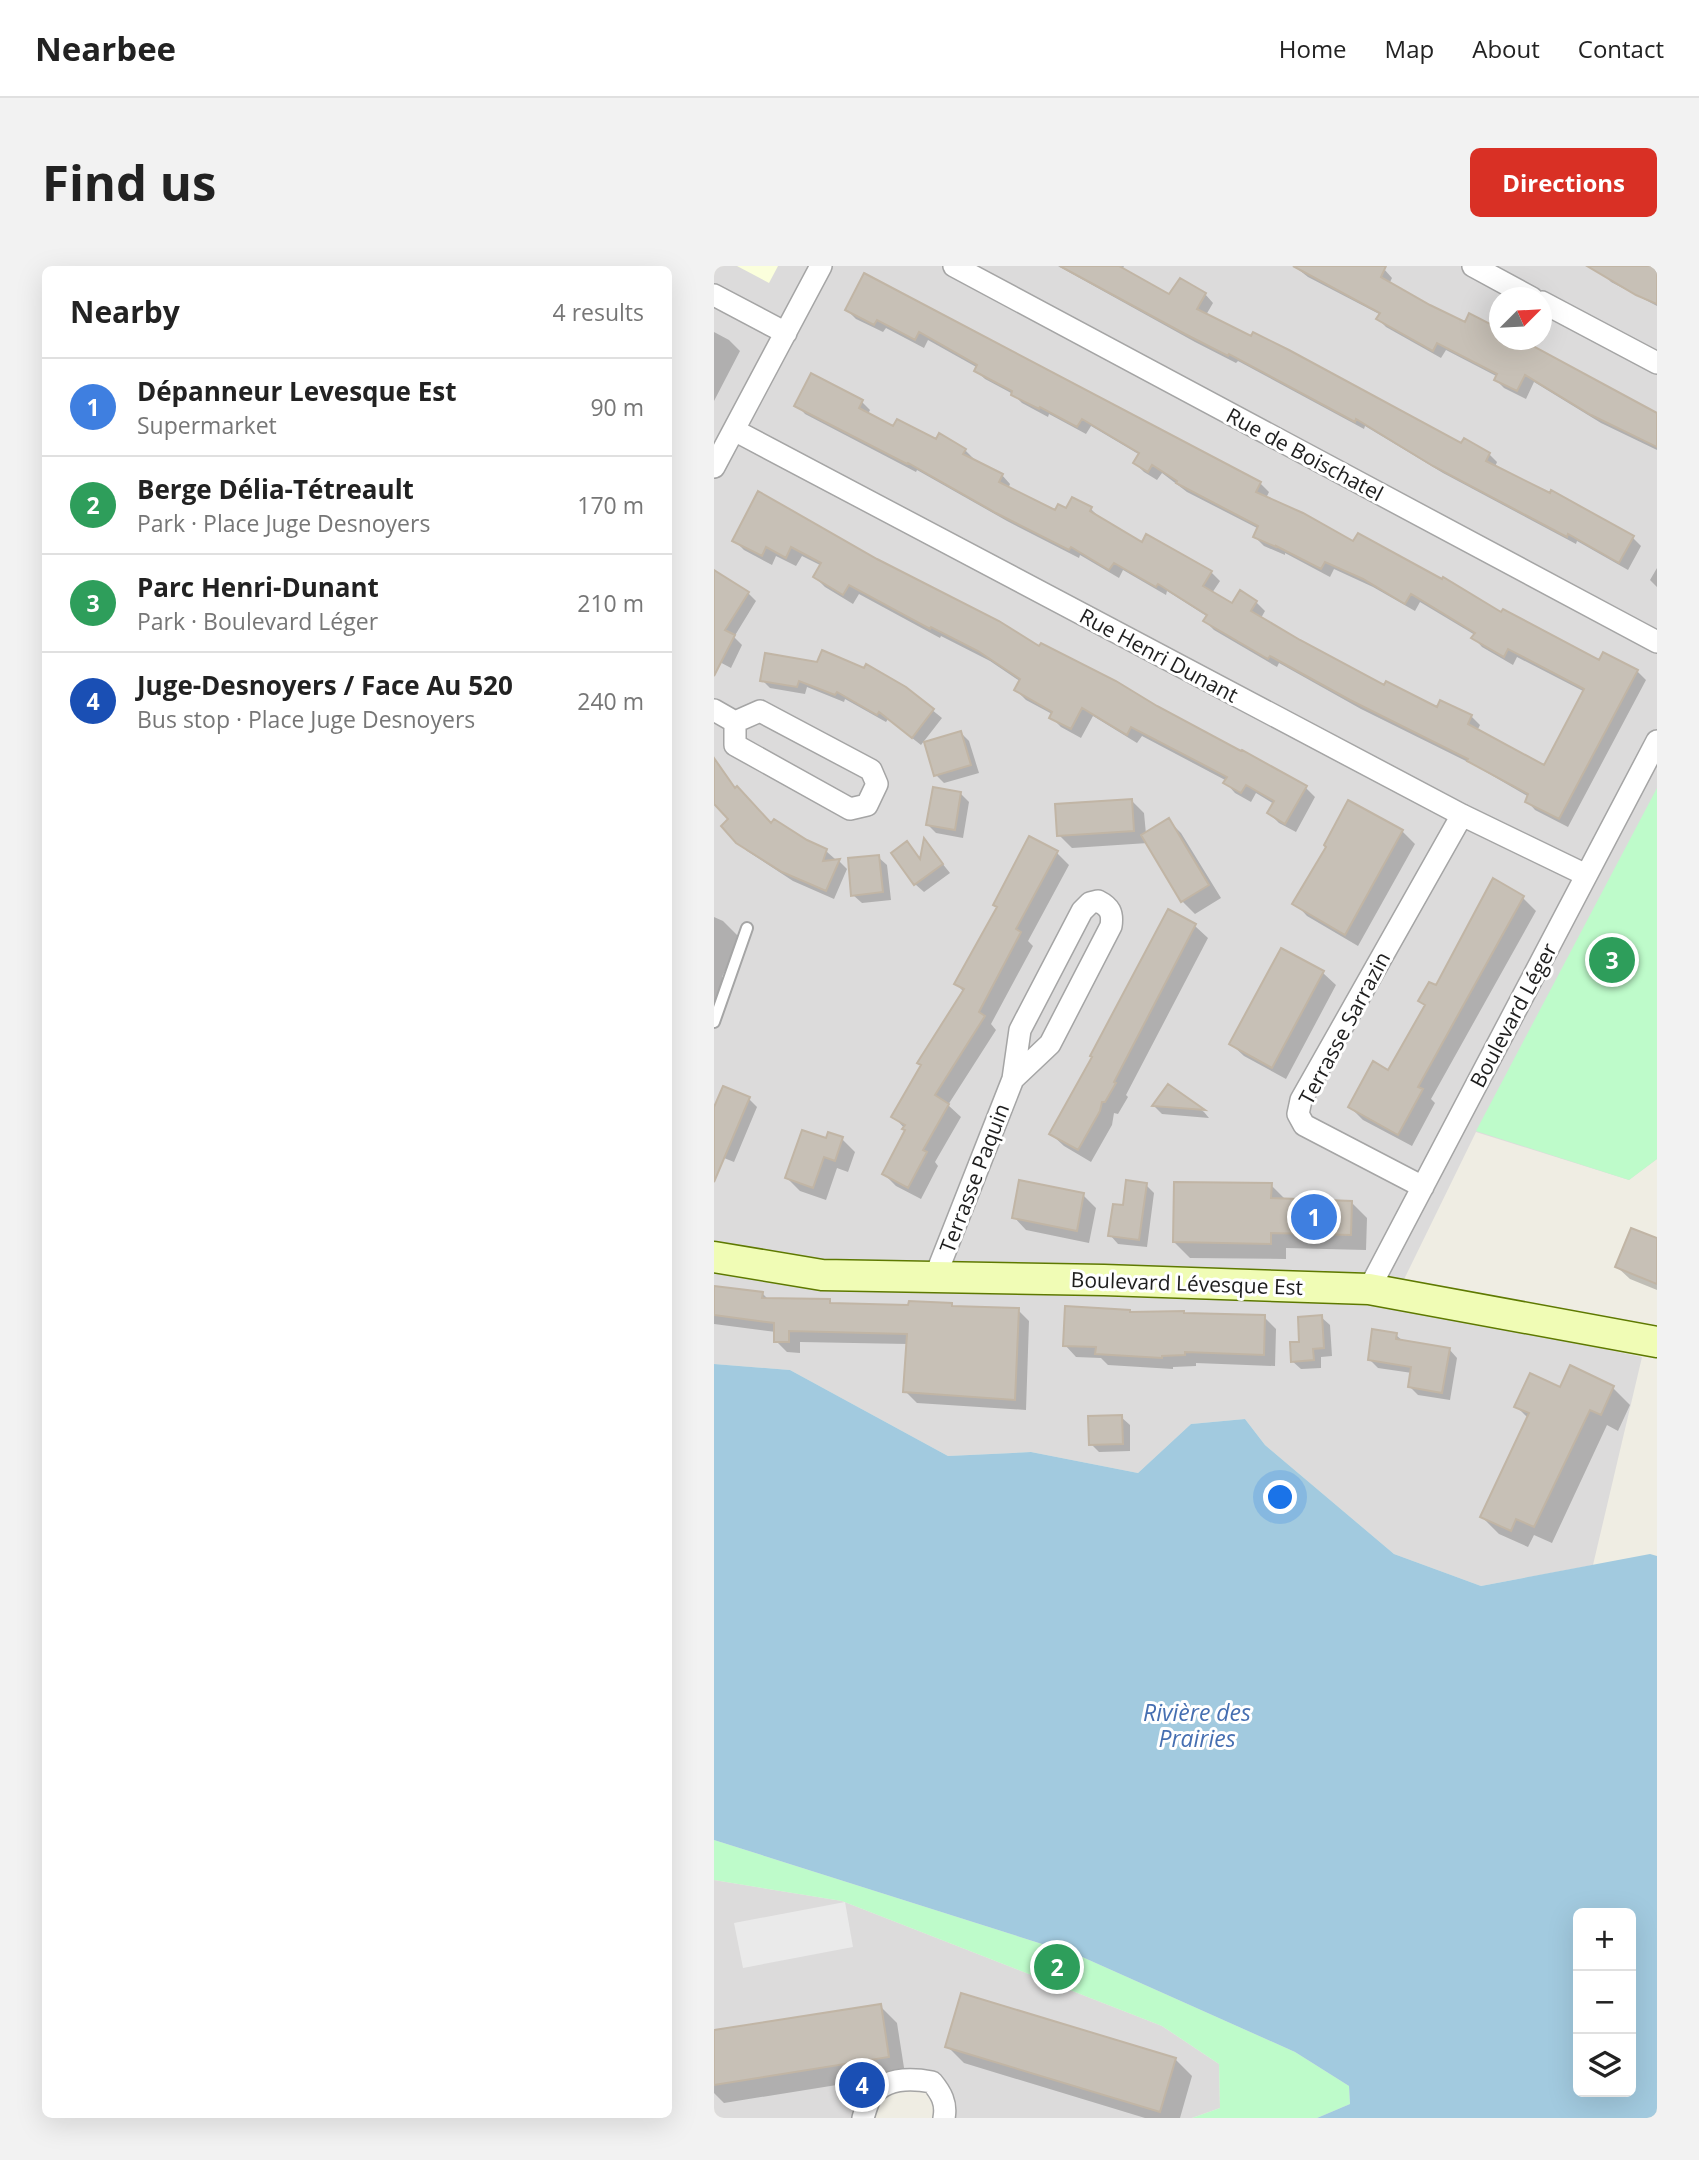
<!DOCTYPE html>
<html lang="en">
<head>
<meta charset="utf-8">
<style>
  :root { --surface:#fff; --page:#f2f2f2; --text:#222; --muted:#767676; --line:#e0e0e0; --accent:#d93025 }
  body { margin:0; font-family:"Open Sans",sans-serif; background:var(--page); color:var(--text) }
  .controls { position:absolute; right:21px; bottom:21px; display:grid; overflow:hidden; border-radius:10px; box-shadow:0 7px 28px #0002 }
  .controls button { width:63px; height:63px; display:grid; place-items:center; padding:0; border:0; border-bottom:2px solid var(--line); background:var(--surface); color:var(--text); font:35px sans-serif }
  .compass { position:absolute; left:775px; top:21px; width:63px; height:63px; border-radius:50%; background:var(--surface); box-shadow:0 7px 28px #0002; rotate:66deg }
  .you { position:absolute; left:567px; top:1232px; width:24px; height:24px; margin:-18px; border:5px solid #fff; border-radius:50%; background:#1a73e8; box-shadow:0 0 0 10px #1a73e833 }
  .badge { display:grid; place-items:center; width:46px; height:46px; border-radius:50%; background:var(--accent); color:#fff; font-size:23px; font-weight:700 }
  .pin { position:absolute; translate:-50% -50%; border:4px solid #fff; box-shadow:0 2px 7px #0006 }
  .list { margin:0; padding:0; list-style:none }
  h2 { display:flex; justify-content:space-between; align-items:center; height:91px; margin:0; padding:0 28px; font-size:30px }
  h2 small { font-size:23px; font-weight:400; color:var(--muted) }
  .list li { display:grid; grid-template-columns:46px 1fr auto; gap:21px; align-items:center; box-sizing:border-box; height:98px; padding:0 28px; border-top:2px solid var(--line) }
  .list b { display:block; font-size:26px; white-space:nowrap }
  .list p { margin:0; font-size:23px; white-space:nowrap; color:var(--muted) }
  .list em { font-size:23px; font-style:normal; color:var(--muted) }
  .icon { flex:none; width:38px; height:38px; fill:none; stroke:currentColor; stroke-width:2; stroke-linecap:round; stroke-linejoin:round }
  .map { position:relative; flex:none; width:943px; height:1852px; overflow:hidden; border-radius:10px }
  header { display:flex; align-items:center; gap:42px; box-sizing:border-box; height:98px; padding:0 35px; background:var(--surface); border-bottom:2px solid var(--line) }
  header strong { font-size:33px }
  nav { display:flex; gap:38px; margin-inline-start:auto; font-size:24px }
  .intro { display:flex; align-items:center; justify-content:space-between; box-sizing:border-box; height:168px; padding:0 42px }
  h1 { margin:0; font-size:49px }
  .button { padding:18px 32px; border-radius:10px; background:var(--accent); color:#fff; font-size:24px; font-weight:700 }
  main { display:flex; gap:42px; padding:0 42px }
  aside { flex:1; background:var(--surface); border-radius:10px; box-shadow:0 7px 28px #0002 }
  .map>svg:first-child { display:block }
</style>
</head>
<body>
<header>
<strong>Nearbee</strong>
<nav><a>Home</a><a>Map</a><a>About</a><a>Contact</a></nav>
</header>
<div class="intro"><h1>Find us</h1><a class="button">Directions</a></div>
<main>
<aside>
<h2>Nearby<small>4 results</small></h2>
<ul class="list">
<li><span class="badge" style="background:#3f7fe0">1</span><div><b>Dépanneur Levesque Est</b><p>Supermarket</p></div><em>90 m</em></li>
<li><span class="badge" style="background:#2e9e5b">2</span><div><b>Berge Délia-Tétreault</b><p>Park · Place Juge Desnoyers</p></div><em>170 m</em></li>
<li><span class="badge" style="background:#2e9e5b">3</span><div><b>Parc Henri-Dunant</b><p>Park · Boulevard Léger</p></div><em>210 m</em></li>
<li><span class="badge" style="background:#1a4fb4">4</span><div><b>Juge-Desnoyers / Face Au 520</b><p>Bus stop · Place Juge Desnoyers</p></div><em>240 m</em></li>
</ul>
</aside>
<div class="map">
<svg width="943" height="1852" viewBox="0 0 943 1852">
  <rect width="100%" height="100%" fill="#efede3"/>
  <path fill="#dcdbdb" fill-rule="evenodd" d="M0,0H943V893L915,914L762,866L678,1038L928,1091L879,1299L767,1320L680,1288L551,1179L531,1153L477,1158L424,1207L317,1186L234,1190L76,1104L0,1098ZM786,32H828V74H786Z
    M0,1614L128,1635L448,1760L505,1798L506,1842L478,1852H230L227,1828L177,1815L155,1852H0Z"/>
  <path fill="#fbffdc" d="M23,0H64L55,17Z"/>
  <path fill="#befbca" d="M943,522V893L915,914L762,865Z
    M0,1574L366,1690L581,1786L635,1820L636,1838L603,1852H478L506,1842L505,1798L448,1760L128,1635L0,1614Z"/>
  <path fill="#eaeaea" d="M131,1636L139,1681L29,1702L20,1657Z"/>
  <path fill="#a2cadf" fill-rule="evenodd" d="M0,1098L76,1104L234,1190L317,1186L424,1207L477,1158L531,1153L551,1179L680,1288L767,1320L936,1288L943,1290V1852H603L636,1838L635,1820L581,1786L366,1690L0,1574ZM864,1647H917V1826H864Z"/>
  <path fill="#0003" d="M344,0H410L408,4L455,30L491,28L499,37L492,49L748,180L775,188L783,196L781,201L919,272L927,280L914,304L863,275L862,278L729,207L651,160L650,163L524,95L522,97L481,76Z
    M580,0H663L670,3L678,12L675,18L715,40L786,74H804L943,149V184L887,157L820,116L812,133L790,122L782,114L784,111L732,84L727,92L672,61L664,53L667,49L594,11Z
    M882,0H934L943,5V40L897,16Z
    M151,9L546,217L555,226L552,232L640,278L885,397L923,405L932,414L854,561L821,544L813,535L815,531L760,499L647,443L565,397L563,401L500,364L491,355L494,351L453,325L452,329L409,304L405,312L366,289L365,292L293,255L203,204L202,206L91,148L83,139L148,136L156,144L154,148L180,162L251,184L260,193L259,195L288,209L296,218L294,223L342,246L353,244L359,233L377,243L386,252L428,279L476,293L497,306L506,315L498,327L519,339L542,336L551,345L547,352L671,421L723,443L757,450L766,459L763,465L830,501L871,426L803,391L799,399L768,381L760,372L761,369L706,336L701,345L659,321L620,303L616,311L571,287V289L550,280L541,271L545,263L473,226L448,207L443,214L430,206L421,197L426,189L377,160L372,168L335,148L334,151L308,137L299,128L271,113L262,105L264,102L214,74L210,82L172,62L169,66L142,53L133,44Z
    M0,66L15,74L26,85L0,135Z
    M45,228L162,294L326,382L591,521L601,531L582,566L565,557L555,547L560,538L542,527L537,536L521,527L512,517L513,515L428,470L423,477L379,450L367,472L347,461L337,451L338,448L312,434L302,424L307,416L276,395L227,370L226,372L145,328L139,338L111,321L101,311L108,300L88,290L82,300L62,290L58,299L30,284L20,274Z
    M943,302V321L936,314Z
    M0,318L34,327L42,335L20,371L28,379L17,402L0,393Z
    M53,389L191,422L228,452L207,479L174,453L172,456L131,433L130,436L93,421L91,428L56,422L48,414Z
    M247,467L255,475L265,507L230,517L222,509Z
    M0,493L22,523L57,560L112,585L121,593L120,596L125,595L133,603L120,633L79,615L33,585L23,576L16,553L0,537Z
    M247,528L255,536L249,572L222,567L214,559Z
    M417,534L430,547L432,568L455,555L467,567L507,632L481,648L468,635L434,577L358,582L345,569Z
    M688,565L701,578L644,680L593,650L581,637L614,581Z
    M211,576L236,607L210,626L201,618L193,577L208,595Z
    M343,587L355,599L314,675L319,680L277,758L282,764L234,839L247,851L221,896L224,900L207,933L182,920L170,908L193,865L180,851L250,726L242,718Z
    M164,591L173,599L177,634L148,637L139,629Z
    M779,614L809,632L822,645L717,833L721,837L698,880L649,854L636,841L674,806L712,741L706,735L722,722Z
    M454,646L481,660L494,672L412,829L414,831L404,848L400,847L398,859L377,896L350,880L337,868L380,791Z
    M0,651L9,655L26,672L8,711L15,717L0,749Z
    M567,684L609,707L622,719L572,813L530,790L517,778Z
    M454,820L490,846L495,852L448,848L440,840Z
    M35,833L43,841L20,896L0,888V846Z
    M128,873L141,886L134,906L123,902L112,934L86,925L73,912L113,874Z
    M432,919L440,927L433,981L404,978L396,969L410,941Z
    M557,919L572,934L637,936L653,952L652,984L572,982V993L476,992L460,976Z
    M369,929L382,942L375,977L312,964L300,951Z
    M943,974V1024L916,1013L903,1001Z
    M0,1021L48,1027L54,1033L115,1035L119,1038L196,1041L237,1039L240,1042L304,1044L315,1055L312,1144L203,1137L191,1125L194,1078L86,1076V1087L73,1086L62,1075V1066L0,1058Z
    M417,1048L550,1051L562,1063L561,1100L482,1097V1100L459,1101V1103L394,1099L387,1092L362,1091L351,1079Z
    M607,1051L616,1059L618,1090L607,1091V1102L587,1103L578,1095L587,1077Z
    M682,1069L690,1076L735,1083L743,1092L736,1134L704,1129L696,1121L698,1107L664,1102L656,1094Z
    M857,1101L899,1122L916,1139L904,1165L893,1159L838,1277L820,1269L814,1281L785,1268L768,1251L814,1152L802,1140L846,1123Z
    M407,1151L416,1159V1185L385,1186L377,1178Z
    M166,1740L183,1757L191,1808L10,1837L0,1827V1766Z
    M233,1780L461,1793L478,1810L466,1852H431L250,1797Z"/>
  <path fill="#c7c0b6" stroke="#c1b5a5" stroke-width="2" d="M346,0H405L455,28L466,12L492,27L483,43L537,70L539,66L575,84L747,177L750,172L776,187L772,195L836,227L837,224L920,270L905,297L854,268L853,271L719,200L642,153L641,156L515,88L514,90L471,68Z
    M579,0H672L667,11L716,39L751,56L755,47L786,63V74H808L943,147V181L877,149L811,109L803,125L780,114L783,108L723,77L719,85L662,53L666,47Z
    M873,0H943V38L922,29Z
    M150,7L547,216L542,226L589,247L639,275L644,267L728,313L729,311L787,346L789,343L885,394L889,386L924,404L845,553L811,536L814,528L753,495L754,493L636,434L556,390L554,393L489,355L493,349L444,318L442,321L400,297L395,304L357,281L355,284L282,247L194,197L193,198L80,140L97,107L149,134L145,142L179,160L183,153L222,173L225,167L252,183L249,188L289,208L285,216L341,244L344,238L352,242L358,231L378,241L376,245L428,276L432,268L498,305L489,320L518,337L526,324L543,335L537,345L586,374L670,419L672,415L723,441L726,434L758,449L754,458L830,499L870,423L794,383L790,391L757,372L761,367L697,328L691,338L649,313L611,296L607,303L562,280V281L539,271L544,260L462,217L463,215L438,199L434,206L419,197L425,187L368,153L363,161L326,141L325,143L297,129L298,125L260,105L263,99L205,66L201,74L163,54L160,59L131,44Z
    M44,225L163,293L285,355L325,380L327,377L402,415L443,440L527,485L528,484L593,520L571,558L553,547L560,535L532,519L527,527L509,517L513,511L417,461L413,469L368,442L357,463L335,452L338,446L300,424L306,413L264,385L217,361L216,363L135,319L129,329L99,311L107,297L77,281L72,292L52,281L48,290L18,275Z
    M0,304L35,326L11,364L21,369L0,410Z
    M108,384L150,402L152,398L192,421L220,443L198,472L165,446L163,449L123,426L121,429L85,415L83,421L46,415L51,387L103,396Z
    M247,465L257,499L220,510L210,476Z
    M0,492L21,522L23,520L57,557L60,553L93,574L113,583L109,595L126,593L112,625L68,606L22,577L7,560L14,553L0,538Z
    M219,521L247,526L241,564L212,559Z
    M418,533L420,565L343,570L341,538Z
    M634,534L689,564L631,669L578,638L612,581L610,579Z
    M455,552L495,619L467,636L427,569Z
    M315,570L344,585L302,663L307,666L265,746L271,750L221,829L235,838L209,884L213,886L194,922L168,908L191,864L188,863L191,859L177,851L207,799L203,797L250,723L240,718L283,641L279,639Z
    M210,572L229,598L200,619L177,587L193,575L206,593Z
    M165,589L169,626L137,630L134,592Z
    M779,612L810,630L704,821L709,823L684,869L634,841L659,795L674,804L711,739L704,735L715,716L722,719Z
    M454,643L482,658L400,816L402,817L391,836H388L386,845L364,884L335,868L378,791L376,790Z
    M567,682L610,705L558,802L515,778Z
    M454,818L491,844L438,840Z
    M9,820L36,831L0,916V841Z
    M88,864L112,872L114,866L129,871L121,895L110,891L99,922L71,912Z
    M305,914L370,927L363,965L298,952Z
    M412,914L433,917L425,974L394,970L399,938L409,939Z
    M460,916L558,917L557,932L638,935L637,969L557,967V978L459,976Z
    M917,962L943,972V1018L901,1001Z
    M0,1020L49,1026L48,1032L116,1033V1037L194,1039L195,1035L238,1037V1040L305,1042L301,1134L189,1126L193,1068L75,1065V1076H60V1057L0,1049Z
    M351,1040L416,1044V1046L470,1045V1047L551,1049L550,1089L471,1086V1089L448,1090V1092L381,1088L382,1081L349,1080Z
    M608,1049L610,1082L599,1083L600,1094L577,1096L576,1076H585L584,1051Z
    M658,1063L683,1067L682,1073L736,1082L728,1127L694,1121L697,1101L654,1094Z
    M856,1099L900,1120L887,1149L876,1144L820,1261L802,1253L797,1265L766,1251L815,1147L800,1141L816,1107L846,1121Z
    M408,1149L409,1178L375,1179L374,1150Z
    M247,1727L462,1792L446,1846L231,1781Z
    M167,1738L175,1791L0,1819V1764Z"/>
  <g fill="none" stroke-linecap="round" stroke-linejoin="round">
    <defs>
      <path id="lane" d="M0,756L33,662"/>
      <path id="street" d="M240,0L943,376
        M759,0L818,32
        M0,29L72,67
        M828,36L943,97
        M20,164L748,549L872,609
        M0,201L107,0
        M0,444L21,456
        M46,445L157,504L163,518L153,539L136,543L21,479V456Z
        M709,921L590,859L584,848L587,834L748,549
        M221,1011L299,813L306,764L368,645L376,637L384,635C396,641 399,647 397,660L336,778L299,813
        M655,1023L943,475
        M149,1852C151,1846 153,1837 157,1831C171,1811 197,1812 218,1816C227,1827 233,1837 230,1852"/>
      <path id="secondary" d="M0,991L108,1009L390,1014L655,1023L943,1076"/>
    </defs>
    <use href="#lane" stroke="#a5a5a5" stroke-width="14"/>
    <use href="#street" stroke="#a5a5a5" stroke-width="24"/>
    <use href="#secondary" stroke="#5e7901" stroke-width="33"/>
    <use href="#lane" stroke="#fff" stroke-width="10"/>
    <use href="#street" stroke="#fff" stroke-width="21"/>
    <use href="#secondary" stroke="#f0fcb5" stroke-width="30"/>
  </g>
  <g text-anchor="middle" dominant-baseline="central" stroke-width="6" stroke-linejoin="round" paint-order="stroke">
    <g font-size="21" fill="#1e1e1e" stroke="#fff">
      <text transform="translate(591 188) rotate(28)">Rue de Boischatel</text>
      <text transform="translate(445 389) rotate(28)">Rue Henri Dunant</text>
      <text transform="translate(799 749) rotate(-62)">Boulevard Léger</text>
      <text transform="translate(630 762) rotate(-62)">Terrasse Sarrazin</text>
      <text transform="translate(260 912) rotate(-69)">Terrasse Paquin</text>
      <text transform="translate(473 1017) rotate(2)">Boulevard Lévesque Est</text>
    </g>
    <g font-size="23" font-style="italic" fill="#466fb1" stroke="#fff">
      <text x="483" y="1446">Rivière des<tspan x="483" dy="26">Prairies</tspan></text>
    </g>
  </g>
</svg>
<div class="controls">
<button>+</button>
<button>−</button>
<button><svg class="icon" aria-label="layers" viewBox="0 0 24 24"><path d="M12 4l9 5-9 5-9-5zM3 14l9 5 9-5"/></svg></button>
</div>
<svg class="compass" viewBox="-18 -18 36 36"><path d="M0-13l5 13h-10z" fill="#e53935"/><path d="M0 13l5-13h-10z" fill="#767676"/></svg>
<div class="you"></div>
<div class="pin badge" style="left:600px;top:951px;background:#3f7fe0">1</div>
<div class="pin badge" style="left:343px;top:1701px;background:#2e9e5b">2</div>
<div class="pin badge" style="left:898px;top:694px;background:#2e9e5b">3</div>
<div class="pin badge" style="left:148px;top:1819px;background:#1a4fb4">4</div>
</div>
</main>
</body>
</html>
